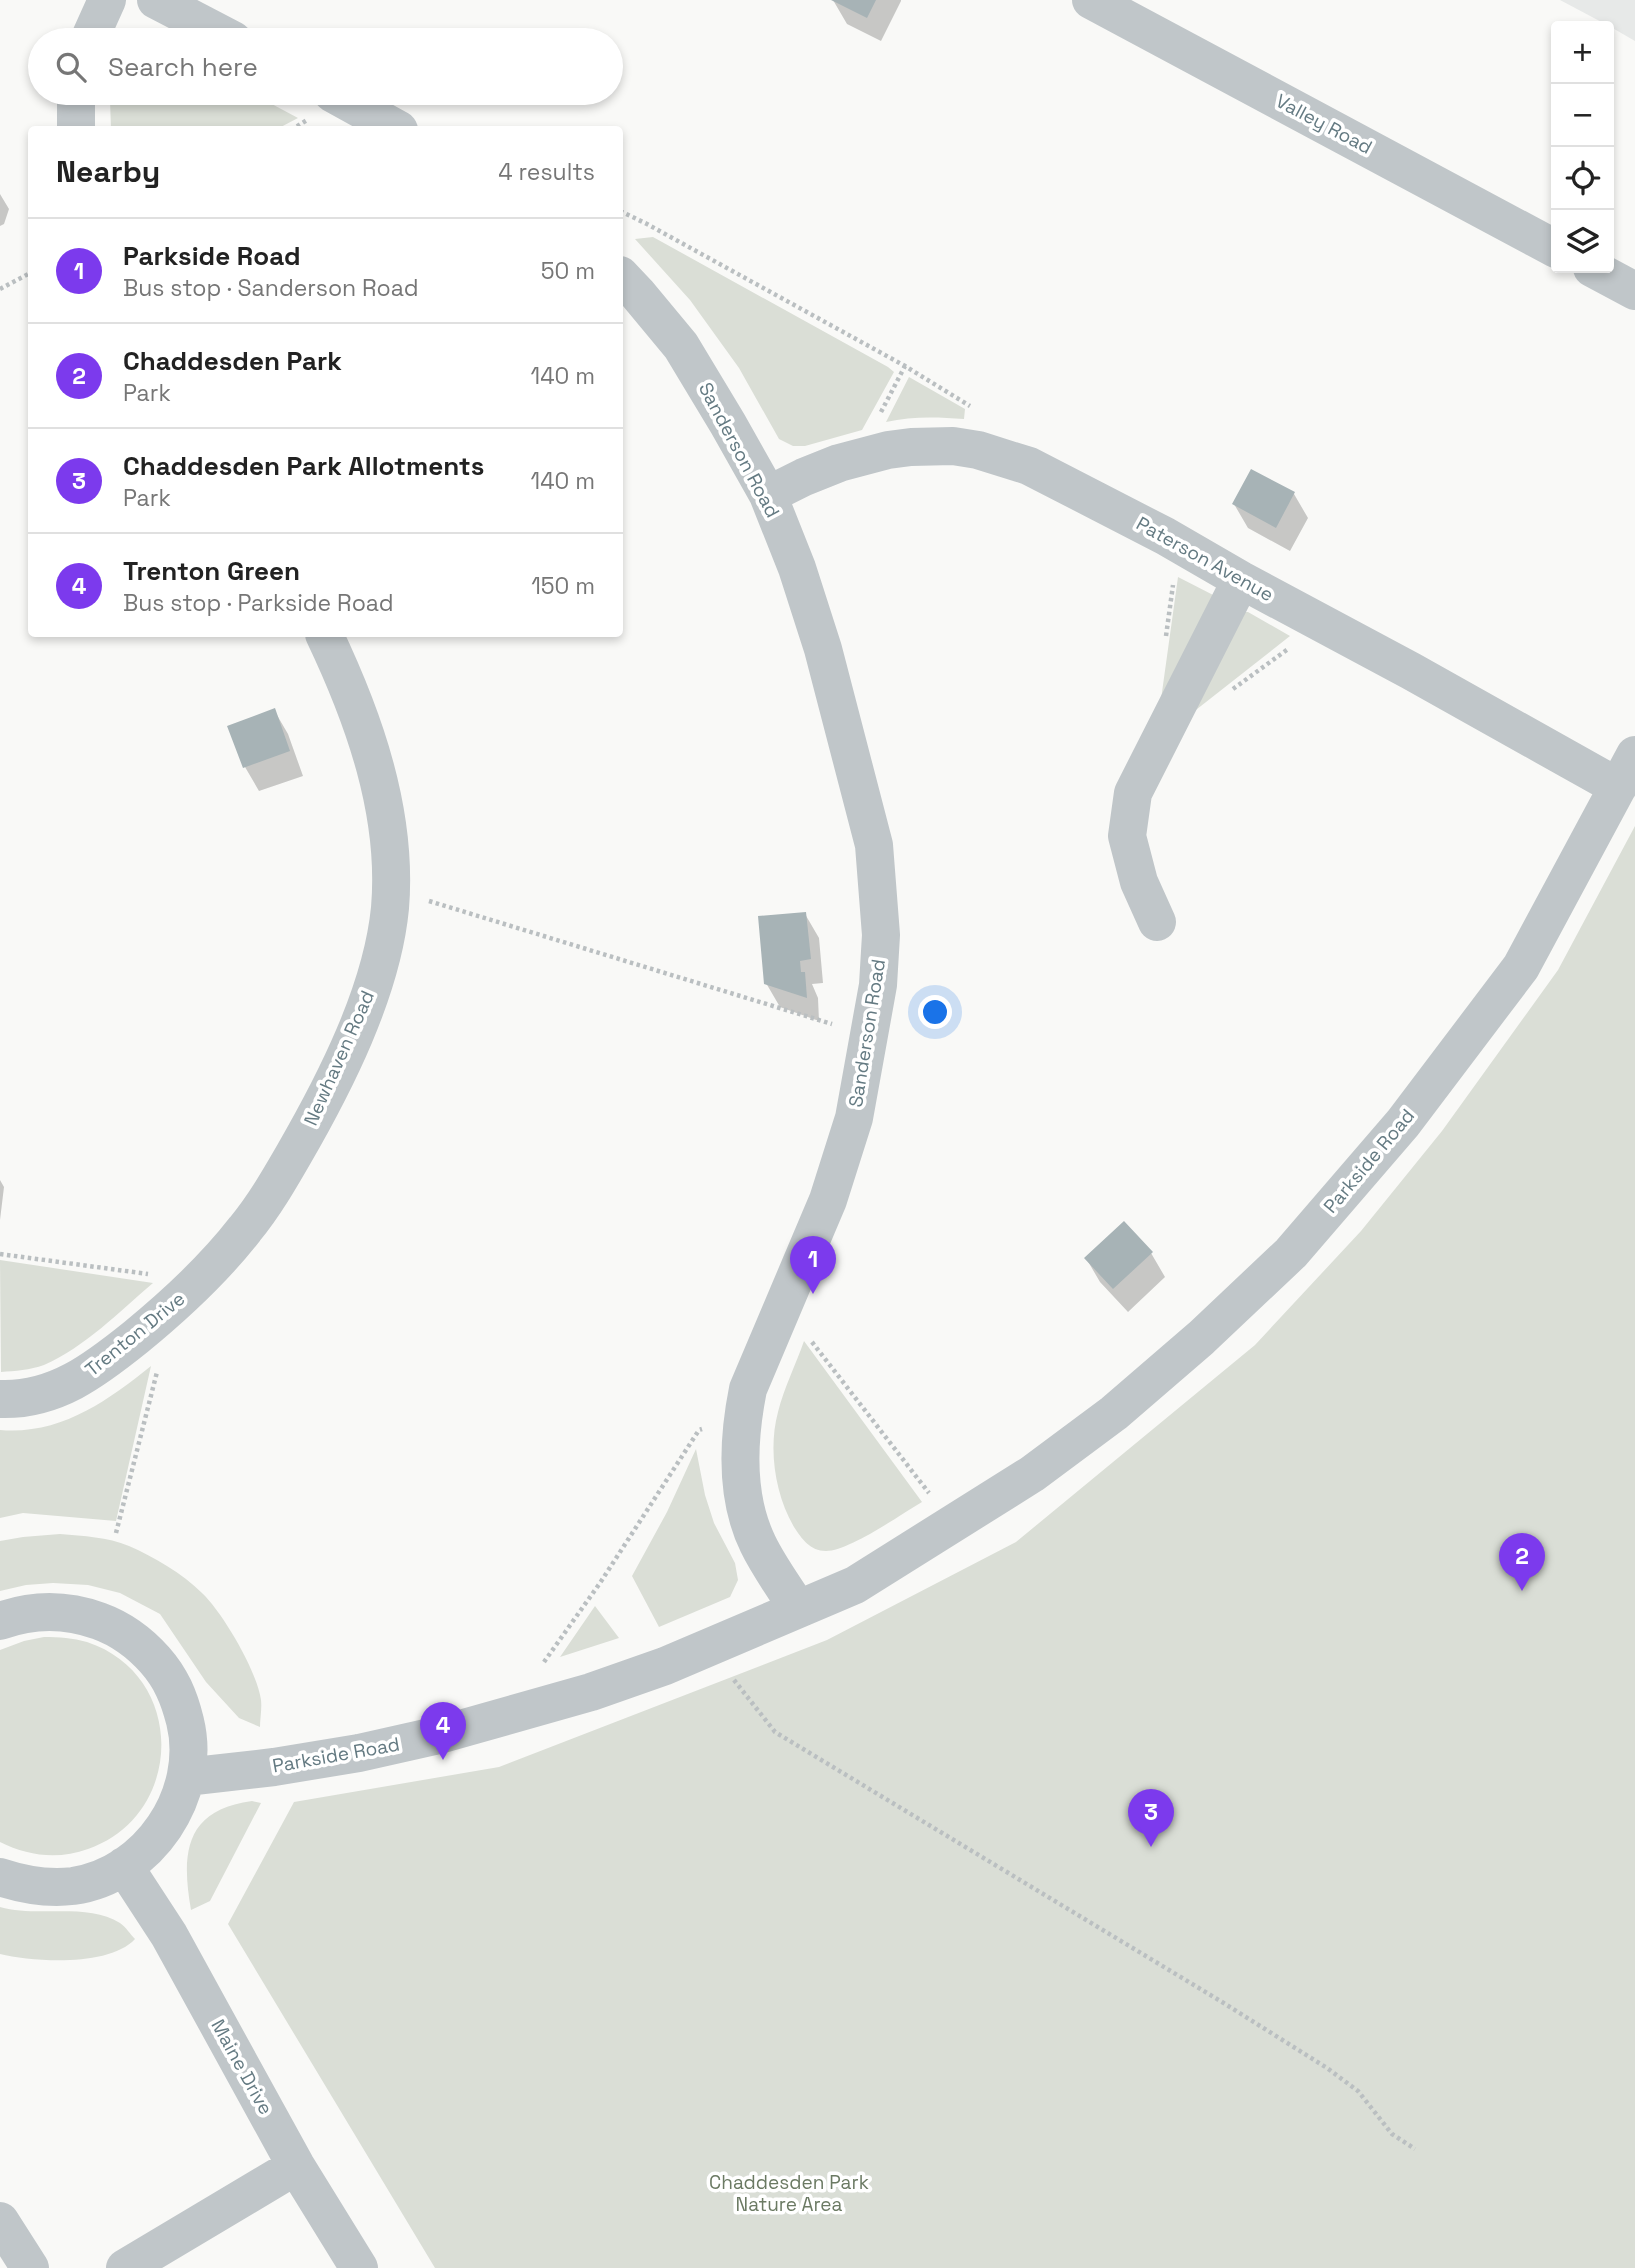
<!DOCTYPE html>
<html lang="en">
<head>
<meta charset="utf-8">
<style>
  :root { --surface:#fff; --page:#f2f2f2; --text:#222; --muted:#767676; --line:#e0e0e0; --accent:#7c3aed }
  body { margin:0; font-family:"Space Grotesk",sans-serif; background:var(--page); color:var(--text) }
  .controls { position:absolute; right:21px; top:21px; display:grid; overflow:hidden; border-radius:7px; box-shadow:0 4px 10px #0003 }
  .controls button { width:63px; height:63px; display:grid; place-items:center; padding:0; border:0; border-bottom:2px solid var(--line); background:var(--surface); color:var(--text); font:35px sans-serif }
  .you { position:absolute; left:936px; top:1013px; width:24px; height:24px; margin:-18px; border:5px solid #fff; border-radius:50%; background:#1a73e8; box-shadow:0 0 0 10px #1a73e833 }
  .badge { display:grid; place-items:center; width:46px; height:46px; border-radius:50%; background:var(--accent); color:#fff; font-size:23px; font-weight:700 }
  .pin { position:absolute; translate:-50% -58px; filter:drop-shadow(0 2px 4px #0008) }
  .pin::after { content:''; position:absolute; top:37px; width:24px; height:21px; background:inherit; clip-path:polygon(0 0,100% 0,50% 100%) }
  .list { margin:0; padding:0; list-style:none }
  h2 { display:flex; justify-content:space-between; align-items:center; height:91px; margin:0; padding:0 28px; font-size:30px }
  h2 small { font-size:23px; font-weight:400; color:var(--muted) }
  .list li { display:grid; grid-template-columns:46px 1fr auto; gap:21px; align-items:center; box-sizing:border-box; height:105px; padding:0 28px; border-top:2px solid var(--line) }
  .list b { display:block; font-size:26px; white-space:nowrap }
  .list p { margin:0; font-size:23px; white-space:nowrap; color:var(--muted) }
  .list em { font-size:23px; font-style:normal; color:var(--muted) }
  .icon { flex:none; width:38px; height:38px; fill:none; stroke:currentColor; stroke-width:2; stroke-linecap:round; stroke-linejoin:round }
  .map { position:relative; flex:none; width:1635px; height:2268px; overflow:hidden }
  .search { position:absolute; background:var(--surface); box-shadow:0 4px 10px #0003; left:28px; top:28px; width:595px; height:77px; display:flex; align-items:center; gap:18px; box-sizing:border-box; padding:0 24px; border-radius:38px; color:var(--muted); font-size:26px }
  .panel { position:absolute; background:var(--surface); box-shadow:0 4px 10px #0003; left:28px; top:126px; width:595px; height:511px; border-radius:7px }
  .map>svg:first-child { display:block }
</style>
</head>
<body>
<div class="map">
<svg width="1635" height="2268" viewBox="0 0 1635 2268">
  <rect width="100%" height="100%" fill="#f9f9f7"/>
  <path fill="#e7e9e8" d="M1560,0H1635V41L1609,26Z"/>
  <path fill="#daded6" d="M111,93H251L298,118L277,129H111L110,100Z
    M653,237L888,367L894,372L862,430L805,446H793L779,439L739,368L690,300L635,239Z
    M909,377L965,409L964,419C937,417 912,416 886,422Z
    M1178,577L1219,598L1158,721Z
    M1244,612H1248L1290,636L1178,724Z
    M1635,826V2268H435L228,1924L294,1802L499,1767L827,1640L1016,1542L1255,1345L1361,1231L1442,1131L1558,970Z
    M0,1260L153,1283C119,1312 85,1347 44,1365C30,1370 15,1371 1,1372Z
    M804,1341L922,1502C900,1515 849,1551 826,1551C810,1551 802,1539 794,1527C775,1494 768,1449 778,1412C784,1388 796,1364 804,1341Z
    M151,1366L116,1521L23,1513L0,1518V1430C60,1435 106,1402 151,1366Z
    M696,1449L705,1495L714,1523L735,1563L738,1580L730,1597L659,1627L632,1576L667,1512Z
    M60,1534C84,1536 107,1537 129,1546C154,1557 182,1573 202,1593C223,1613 257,1671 261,1700C262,1709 260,1719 260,1727L239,1718L206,1682L160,1614L120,1593L88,1585L53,1583L26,1585L0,1591V1541L23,1537Z
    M595,1606L619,1638L560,1657Z
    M44,1637C59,1637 73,1638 87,1642C187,1675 185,1815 88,1849C58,1860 28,1856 0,1842V1650L24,1641Z
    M252,1801L261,1803L210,1901L191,1910C181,1853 185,1810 252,1801Z
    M0,1907C37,1918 87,1902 120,1923C126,1927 130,1934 135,1939C109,1967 34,1962 0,1954Z"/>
  <path fill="#0003" d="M833,0H901V1L881,41L847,24Z
    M0,194L9,209L4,224L0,226Z
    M1252,471L1294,494L1308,518L1290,551L1248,528L1234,504Z
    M274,710L288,734L303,776L259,791L245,767L230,727Z
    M805,914L819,938L823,983L812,984L818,998L819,1021L780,1007L766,983Z
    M0,1180L4,1187L0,1220Z
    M1151,1253L1165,1277L1128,1312L1100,1282L1086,1258Z"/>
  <path fill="#a7b3b6" d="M831,0H876L867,18Z
    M1251,469L1295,492L1276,528L1232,504Z
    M275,708L290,751L243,768L227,726Z
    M806,912L811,959L800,961L801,972H805L807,998L764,984L758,916Z
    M1124,1221L1153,1252L1113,1289L1084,1258Z"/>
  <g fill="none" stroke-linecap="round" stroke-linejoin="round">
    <path stroke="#babfc1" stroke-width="4.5" stroke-dasharray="3.5 3.5" stroke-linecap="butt" d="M291,130L307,120
      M620,211L647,224L905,366L970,406
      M0,289L32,272
      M881,412L905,366
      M1166,636L1173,585
      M1233,689L1288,649
      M429,901L832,1024
      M0,1254L148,1274
      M812,1342L929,1493
      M116,1533L157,1372
      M544,1662L600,1583L699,1430L702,1429
      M734,1680L775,1732L1222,2002L1327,2068L1358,2091L1392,2134L1415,2149"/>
    <path stroke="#c0c6c9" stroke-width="38" d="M156,0L233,40
      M1091,0L1556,249
      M89,40L107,0
      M76,93V130
      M332,93L399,130
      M1592,268L1635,291
      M620,275L637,293L681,346L728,424L768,495L797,568L823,649L874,845L881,935L878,985L854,1118L828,1200L748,1389C738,1439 735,1497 758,1544C769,1567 785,1588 798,1609
      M768,495L804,477L839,463L888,450L911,447L953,446L978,450L1029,466L1165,536L1241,580L1411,671L1618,787
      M1157,922L1139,882L1127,836L1133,793L1241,580
      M0,1399C55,1401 95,1370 136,1337C175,1305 214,1269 245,1229C264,1206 279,1180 294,1154C335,1083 382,991 390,908C398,813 364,718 324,634
      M0,1621C33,1609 66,1609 99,1621C121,1629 139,1642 155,1660C171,1678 179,1697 185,1721C203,1794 149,1875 73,1886C47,1889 24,1885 0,1877
      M186,1777L274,1767L359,1753L439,1735L591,1692L665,1666L855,1585L1032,1474L1114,1413L1201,1338L1291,1253L1403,1123L1521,967L1635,755
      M124,1866L169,1935L296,2166L359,2268
      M0,2221L30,2268
      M125,2268L296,2166"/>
  </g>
  <g text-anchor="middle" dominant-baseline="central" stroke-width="7" stroke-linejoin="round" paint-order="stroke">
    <g font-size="19" fill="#647a82" stroke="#fff">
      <text transform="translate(1324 124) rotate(28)">Valley Road</text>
      <text transform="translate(739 450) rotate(62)">Sanderson Road</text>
      <text transform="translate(1205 559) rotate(29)">Paterson Avenue</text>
      <text transform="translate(867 1033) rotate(-81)">Sanderson Road</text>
      <text transform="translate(339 1058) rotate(-66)">Newhaven Road</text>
      <text transform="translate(1369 1161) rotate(-50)">Parkside Road</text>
      <text transform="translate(135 1334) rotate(-39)">Trenton Drive</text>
      <text transform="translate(336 1755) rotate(-10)">Parkside Road</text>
      <text transform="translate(242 2067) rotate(61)">Maine Drive</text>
    </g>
    <g font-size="19" fill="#6b7a63" stroke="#fff">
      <text x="789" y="2182">Chaddesden Park<tspan x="789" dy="22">Nature Area</tspan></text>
    </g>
  </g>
</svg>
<div class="controls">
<button>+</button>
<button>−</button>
<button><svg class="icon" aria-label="locate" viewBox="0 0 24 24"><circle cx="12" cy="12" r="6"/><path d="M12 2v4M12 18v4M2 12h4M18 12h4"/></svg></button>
<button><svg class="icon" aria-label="layers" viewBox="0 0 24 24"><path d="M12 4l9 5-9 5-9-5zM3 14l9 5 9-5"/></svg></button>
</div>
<div class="you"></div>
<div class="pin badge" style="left:813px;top:1294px">1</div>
<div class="pin badge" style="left:1522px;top:1591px">2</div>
<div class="pin badge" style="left:1151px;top:1847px">3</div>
<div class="pin badge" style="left:443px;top:1760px">4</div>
<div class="search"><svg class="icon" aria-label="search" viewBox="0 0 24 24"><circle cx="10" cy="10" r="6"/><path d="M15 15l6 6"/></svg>Search here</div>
<section class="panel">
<h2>Nearby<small>4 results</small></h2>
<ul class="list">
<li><span class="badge">1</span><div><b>Parkside Road</b><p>Bus stop · Sanderson Road</p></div><em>50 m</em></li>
<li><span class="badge">2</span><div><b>Chaddesden Park</b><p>Park</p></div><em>140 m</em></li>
<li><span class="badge">3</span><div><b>Chaddesden Park Allotments</b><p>Park</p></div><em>140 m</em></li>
<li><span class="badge">4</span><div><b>Trenton Green</b><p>Bus stop · Parkside Road</p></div><em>150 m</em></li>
</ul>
</section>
</div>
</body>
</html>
